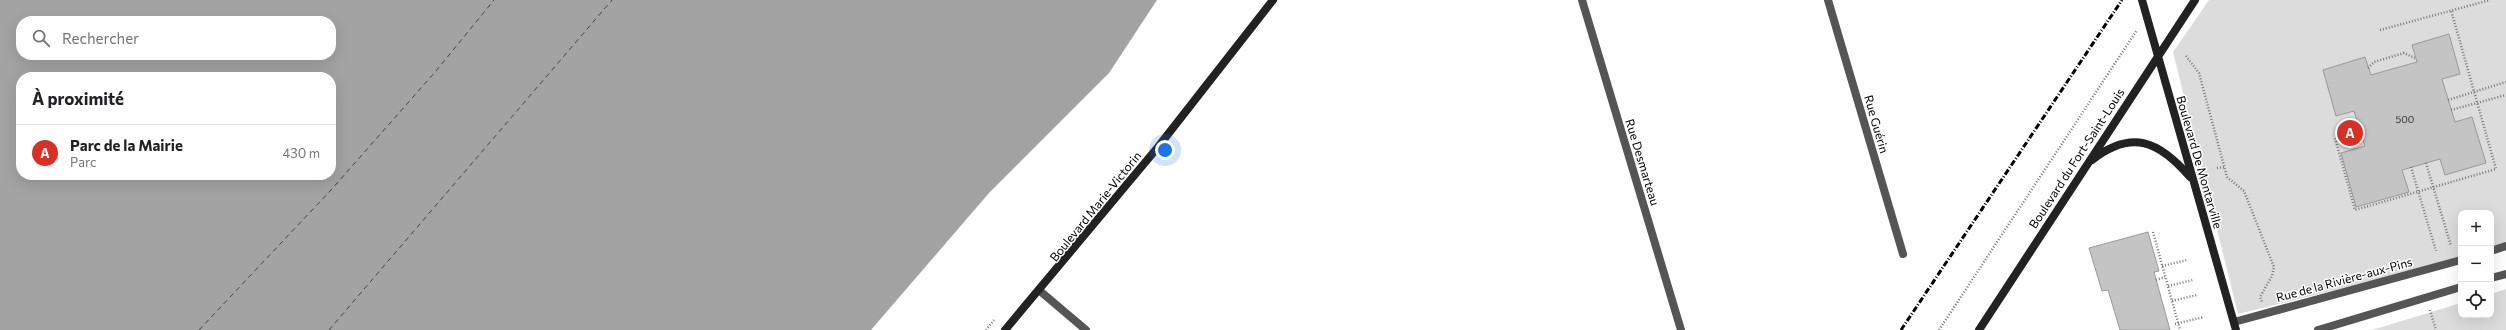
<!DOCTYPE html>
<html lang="fr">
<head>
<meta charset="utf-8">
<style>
  :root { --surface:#fff; --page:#f6f6f6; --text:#202124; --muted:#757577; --line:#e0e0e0; --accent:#d93025 }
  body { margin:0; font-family:Commissioner,sans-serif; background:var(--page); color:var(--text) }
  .controls { position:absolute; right:12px; bottom:12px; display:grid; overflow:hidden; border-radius:8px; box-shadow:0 4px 16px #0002 }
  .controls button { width:36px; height:36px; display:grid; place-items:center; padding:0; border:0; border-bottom:1px solid var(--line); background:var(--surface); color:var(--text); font:20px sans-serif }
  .you { position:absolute; left:1165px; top:150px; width:14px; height:14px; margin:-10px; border:3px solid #fff; border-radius:50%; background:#1a73e8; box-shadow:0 0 0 6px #1a73e833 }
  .badge { display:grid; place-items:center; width:26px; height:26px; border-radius:50%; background:var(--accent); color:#fff; font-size:13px; font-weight:700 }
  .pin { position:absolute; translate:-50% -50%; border:2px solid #fff; box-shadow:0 1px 4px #0006 }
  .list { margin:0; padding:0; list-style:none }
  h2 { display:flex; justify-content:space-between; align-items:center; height:52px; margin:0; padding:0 16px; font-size:17px }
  h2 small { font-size:13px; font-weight:400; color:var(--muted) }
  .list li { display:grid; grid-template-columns:26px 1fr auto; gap:12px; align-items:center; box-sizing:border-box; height:56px; padding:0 16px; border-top:1px solid var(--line) }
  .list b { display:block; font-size:15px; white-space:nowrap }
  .list p { margin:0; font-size:13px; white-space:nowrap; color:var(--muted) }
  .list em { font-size:13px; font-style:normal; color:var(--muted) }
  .icon { flex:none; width:22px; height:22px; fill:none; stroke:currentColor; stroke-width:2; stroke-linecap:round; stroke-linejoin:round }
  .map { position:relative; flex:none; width:2506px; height:330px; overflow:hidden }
  .search { position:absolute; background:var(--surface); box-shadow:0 4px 16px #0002; left:16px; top:16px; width:320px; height:44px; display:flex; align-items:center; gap:10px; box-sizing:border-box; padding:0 14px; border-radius:16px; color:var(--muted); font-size:15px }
  .panel { position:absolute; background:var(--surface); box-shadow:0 4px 16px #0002; left:16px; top:72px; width:320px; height:108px; border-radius:16px }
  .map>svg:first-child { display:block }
</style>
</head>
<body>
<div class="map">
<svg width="2506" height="330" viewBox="0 0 2506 330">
  <rect width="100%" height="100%" fill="#fff"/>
  <path fill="#dcdcdc" d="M2209,0H2506V244L2491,249V213H2461V259L2238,314L2173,52Z
    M2506,289V330H2372L2461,303V315H2491V294Z"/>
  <path fill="#a3a3a3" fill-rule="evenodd" d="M0,0H1157L1109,73L989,193L871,330H0ZM21,21H331V55H21ZM21,77H331V175H21Z"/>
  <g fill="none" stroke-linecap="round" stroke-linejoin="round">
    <path stroke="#444" stroke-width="1" stroke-dasharray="5 4" stroke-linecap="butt" d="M199,330L331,190L436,71L494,0
      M329,330L612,0"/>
  </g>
  <path fill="#c4c4c4" stroke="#999" d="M2449,34L2460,74L2442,79L2455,122L2472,117L2486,163L2445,175L2440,159L2402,170L2409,192L2356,207L2341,153L2365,146L2354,111L2336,116L2323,70L2365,57L2371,75L2417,62L2412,45Z
    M2148,232L2159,271L2154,272L2170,330H2120L2108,290L2102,291L2089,248Z"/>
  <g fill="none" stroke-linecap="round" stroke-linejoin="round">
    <path stroke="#777" stroke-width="2.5" stroke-dasharray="1 2" stroke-linecap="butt" d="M2380,30L2490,0
      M2186,56L2199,73L2227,177L2244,191L2274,267L2272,276L2260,297L2262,302
      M2368,68L2374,62L2404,53L2415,58
      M2448,100L2506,82
      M2451,110L2506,95
      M2361,132L2335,138L2355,210L2496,169L2451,10
      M2426,163L2451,246
      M2411,167L2436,251
      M2217,168L2225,167
      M2153,232L2180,330
      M2162,266L2187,260
      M2156,280L2165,277
      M2168,286L2193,280
      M2172,301L2197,295
      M2430,310L2436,330
      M2175,324L2204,317
      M986,330L994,320
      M1939,330L2137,30"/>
    <path stroke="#555" stroke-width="8" d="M1582,0L1681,330
      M1828,0L1903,254
      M2491,251L2506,246
      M2491,278L2506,274
      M1040,291L1086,330
      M2234,322L2461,260
      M2318,330L2461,287"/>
    <path stroke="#222" stroke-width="8" d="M2142,0L2236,330
      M2092,160C2132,129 2159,141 2190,177
      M1005,330L1158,147L1273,0
      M1979,330L2195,0"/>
    <path stroke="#000" stroke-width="3" stroke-dasharray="6 2 1 2" stroke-linecap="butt" d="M1901,330L2122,0"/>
  </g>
  <g text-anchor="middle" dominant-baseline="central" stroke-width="3" stroke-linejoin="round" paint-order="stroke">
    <g font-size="10" fill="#313131">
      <text x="2405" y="119">500</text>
    </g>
    <g font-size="12" fill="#000" stroke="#fff">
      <text transform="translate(1877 124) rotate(74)">Rue Guérin</text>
      <text transform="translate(2076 158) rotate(-57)">Boulevard du Fort-Saint-Louis</text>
      <text transform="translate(1643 162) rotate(73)">Rue Desmarteau</text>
      <text transform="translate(2200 162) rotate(74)">Boulevard De Montarville</text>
      <text transform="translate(1095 206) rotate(-51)">Boulevard Marie-Victorin</text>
      <text transform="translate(2344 279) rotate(-15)">Rue de la Rivière-aux-Pins</text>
    </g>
  </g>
</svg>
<div class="controls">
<button>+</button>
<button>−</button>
<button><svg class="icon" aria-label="locate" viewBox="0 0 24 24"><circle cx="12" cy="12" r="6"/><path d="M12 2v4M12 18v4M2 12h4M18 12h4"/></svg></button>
</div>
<div class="you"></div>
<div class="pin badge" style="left:2350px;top:133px">A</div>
<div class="search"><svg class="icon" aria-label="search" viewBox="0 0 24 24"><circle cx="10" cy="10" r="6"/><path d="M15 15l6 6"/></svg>Rechercher</div>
<section class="panel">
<h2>À proximité<small></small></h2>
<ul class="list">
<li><span class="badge">A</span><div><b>Parc de la Mairie</b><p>Parc</p></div><em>430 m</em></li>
</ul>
</section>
</div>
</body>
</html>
